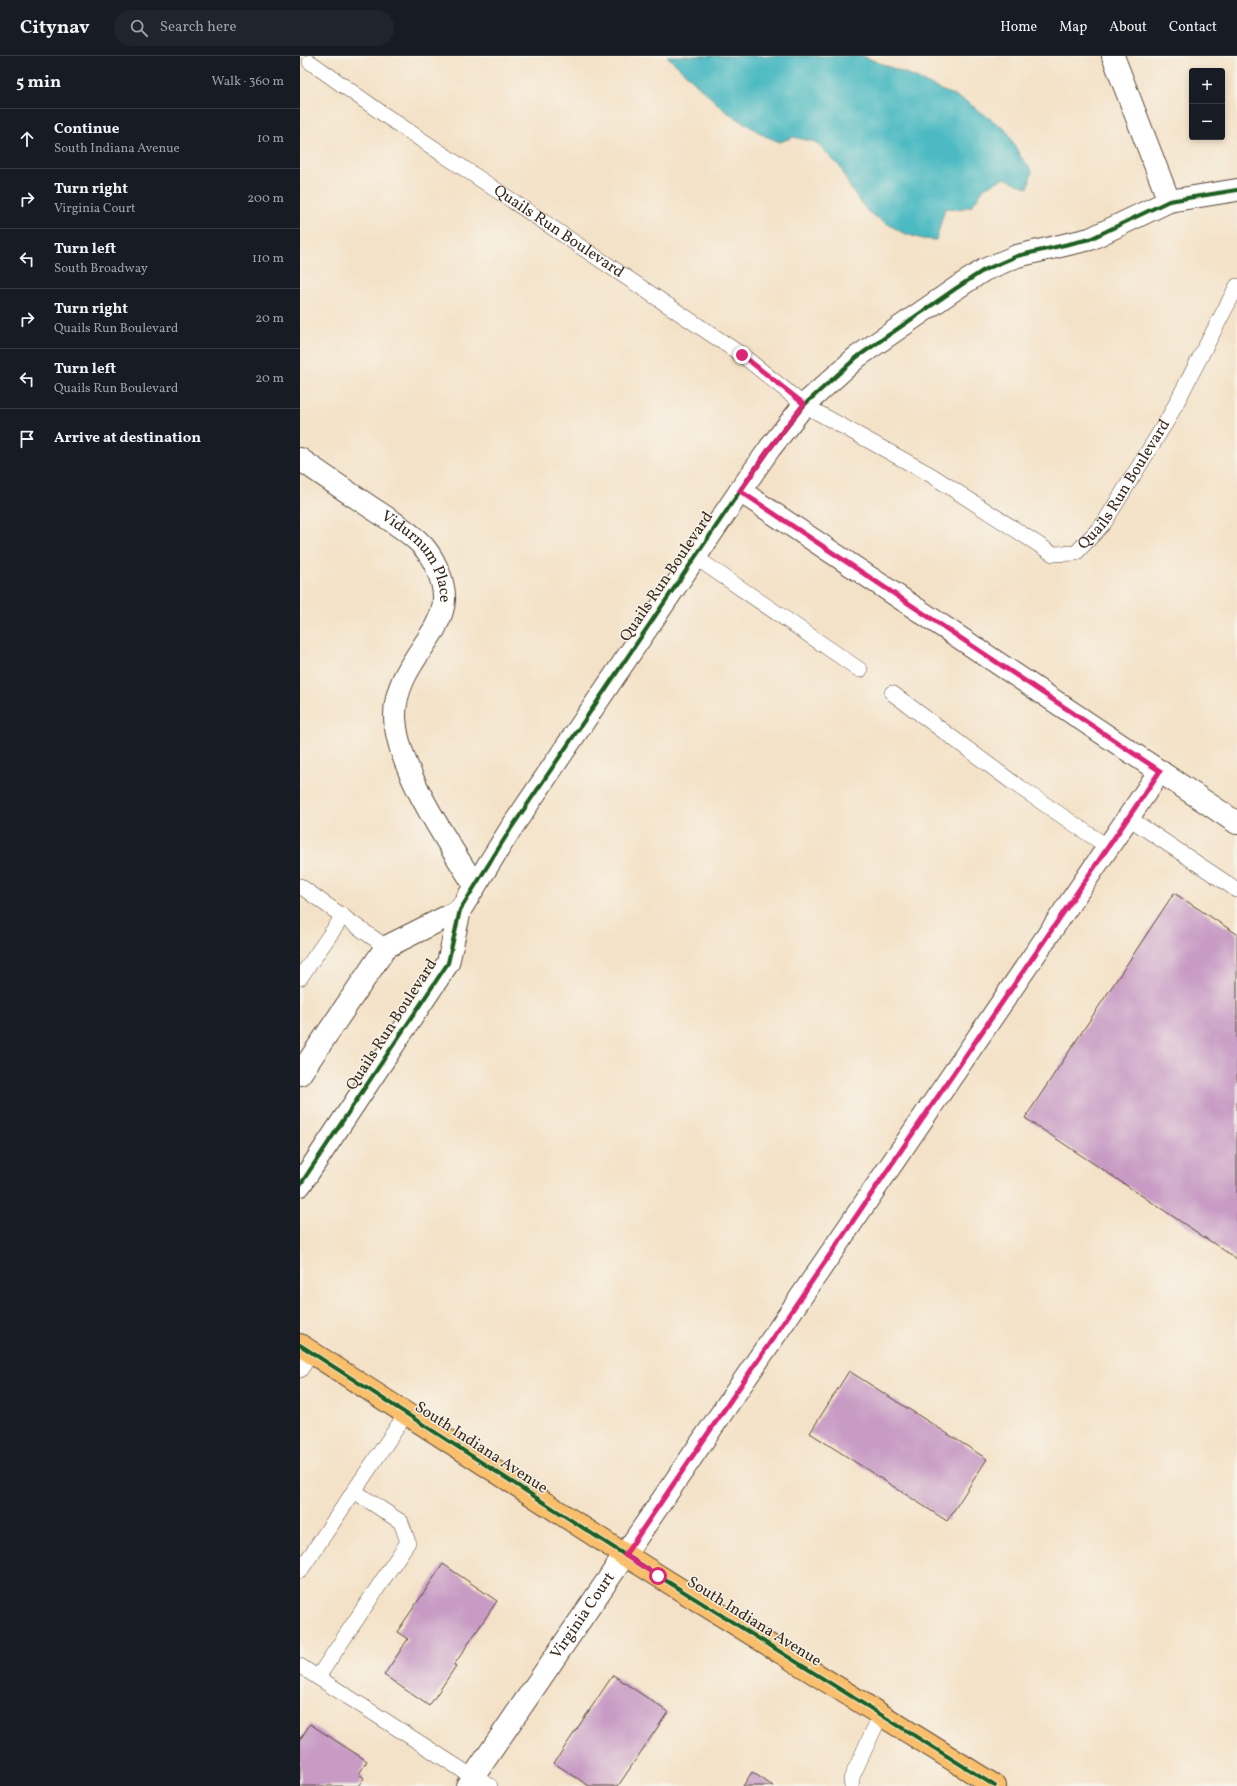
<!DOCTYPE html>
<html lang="en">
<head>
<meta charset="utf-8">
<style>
  :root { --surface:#171b24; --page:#20242c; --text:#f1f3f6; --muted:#9ea1a6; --line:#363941 }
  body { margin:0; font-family:Vollkorn,serif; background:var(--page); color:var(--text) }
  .controls { position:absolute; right:12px; top:12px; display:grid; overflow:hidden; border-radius:4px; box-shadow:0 2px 6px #0003 }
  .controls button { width:36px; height:36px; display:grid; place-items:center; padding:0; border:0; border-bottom:1px solid var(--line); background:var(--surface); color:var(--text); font:20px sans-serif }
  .stop { position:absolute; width:12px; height:12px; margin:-9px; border:3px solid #db2777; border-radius:50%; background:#fff }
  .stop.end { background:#db2777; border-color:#fff; box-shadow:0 1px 4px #0008 }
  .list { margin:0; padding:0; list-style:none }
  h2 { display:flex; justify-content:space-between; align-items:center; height:52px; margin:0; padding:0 16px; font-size:17px }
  h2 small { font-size:13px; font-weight:400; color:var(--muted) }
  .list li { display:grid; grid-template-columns:26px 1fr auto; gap:12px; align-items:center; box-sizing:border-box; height:60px; padding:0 16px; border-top:1px solid var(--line) }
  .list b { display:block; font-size:15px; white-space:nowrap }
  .list p { margin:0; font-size:13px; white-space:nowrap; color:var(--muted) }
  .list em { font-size:13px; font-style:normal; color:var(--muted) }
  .icon { flex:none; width:22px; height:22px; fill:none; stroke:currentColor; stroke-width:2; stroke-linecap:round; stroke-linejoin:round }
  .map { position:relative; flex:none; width:937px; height:1730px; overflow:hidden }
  header { display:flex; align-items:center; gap:24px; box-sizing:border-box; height:56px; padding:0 20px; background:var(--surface); border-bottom:1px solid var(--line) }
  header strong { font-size:19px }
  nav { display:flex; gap:22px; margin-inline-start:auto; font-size:14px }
  .search { width:280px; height:36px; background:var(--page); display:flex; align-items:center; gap:10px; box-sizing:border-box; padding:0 14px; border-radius:22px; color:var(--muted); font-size:15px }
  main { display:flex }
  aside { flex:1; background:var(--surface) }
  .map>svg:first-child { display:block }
</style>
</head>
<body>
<header>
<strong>Citynav</strong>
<div class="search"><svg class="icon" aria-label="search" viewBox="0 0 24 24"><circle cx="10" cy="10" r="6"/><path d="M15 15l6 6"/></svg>Search here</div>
<nav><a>Home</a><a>Map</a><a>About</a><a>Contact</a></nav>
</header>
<main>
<aside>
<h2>5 min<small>Walk · 360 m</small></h2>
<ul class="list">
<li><svg class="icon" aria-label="ahead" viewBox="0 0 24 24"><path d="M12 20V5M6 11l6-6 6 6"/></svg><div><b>Continue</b><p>South Indiana Avenue</p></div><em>10 m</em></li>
<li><svg class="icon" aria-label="right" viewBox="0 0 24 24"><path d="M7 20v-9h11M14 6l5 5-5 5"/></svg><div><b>Turn right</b><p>Virginia Court</p></div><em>200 m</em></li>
<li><svg class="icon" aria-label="left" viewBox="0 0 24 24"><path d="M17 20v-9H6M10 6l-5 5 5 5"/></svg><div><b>Turn left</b><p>South Broadway</p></div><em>110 m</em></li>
<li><svg class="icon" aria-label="right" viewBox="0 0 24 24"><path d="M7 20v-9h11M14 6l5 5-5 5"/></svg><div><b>Turn right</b><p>Quails Run Boulevard</p></div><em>20 m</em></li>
<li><svg class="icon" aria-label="left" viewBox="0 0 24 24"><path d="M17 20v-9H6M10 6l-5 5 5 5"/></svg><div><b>Turn left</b><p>Quails Run Boulevard</p></div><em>20 m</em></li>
<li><svg class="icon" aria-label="arrive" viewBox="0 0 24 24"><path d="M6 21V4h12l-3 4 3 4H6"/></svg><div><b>Arrive at destination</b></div></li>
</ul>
</aside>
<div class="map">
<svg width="937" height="1730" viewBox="0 0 937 1730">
  <rect width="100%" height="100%" fill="#f7f3e8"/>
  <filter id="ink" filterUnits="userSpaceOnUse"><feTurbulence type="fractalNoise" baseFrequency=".025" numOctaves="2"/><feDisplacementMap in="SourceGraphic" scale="8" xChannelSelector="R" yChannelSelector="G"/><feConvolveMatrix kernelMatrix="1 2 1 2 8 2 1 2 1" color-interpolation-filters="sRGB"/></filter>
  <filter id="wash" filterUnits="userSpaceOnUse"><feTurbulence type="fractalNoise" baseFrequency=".012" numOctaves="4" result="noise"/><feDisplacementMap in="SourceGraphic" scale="16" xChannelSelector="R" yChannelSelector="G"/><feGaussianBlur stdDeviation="0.9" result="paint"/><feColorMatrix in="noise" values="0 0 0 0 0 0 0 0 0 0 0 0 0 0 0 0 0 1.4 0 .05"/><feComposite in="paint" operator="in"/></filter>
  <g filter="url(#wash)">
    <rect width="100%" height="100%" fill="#f4e2c8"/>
    <path fill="#4bbac2" stroke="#437270" d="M367,0H562L605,17L667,46L707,75L720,100L732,115L728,132L704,122L684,132L672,150L659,153L645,152L636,184L622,183L603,177L568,156L549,130L541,112L516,86L493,81L480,86L465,80L424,54Z"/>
    <g id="blocks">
      <path fill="#c89bc5" d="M874,837L937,878V1203L725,1062Z
        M549,1315L687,1403L647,1465L510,1377Z
        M143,1508L197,1545L154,1609L156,1610L129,1650L84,1619L108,1583L97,1576Z
        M313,1619L368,1656L318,1730H289L254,1707Z
        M10,1668L67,1705L59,1718L64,1722L58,1730H0V1681L1,1682Z
        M452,1716L473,1730H443Z"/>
    </g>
  </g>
  <g filter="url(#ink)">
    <use href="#blocks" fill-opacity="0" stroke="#574638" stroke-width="1"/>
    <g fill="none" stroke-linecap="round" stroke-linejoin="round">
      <defs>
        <g id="lane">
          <path id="s1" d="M10,6L86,60L442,299L504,349L631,419L753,498L776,497L804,467L868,363L937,230"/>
          <path d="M395,501L560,614"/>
          <path d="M592,637L712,726L808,791"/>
          <path d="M829,762L937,834"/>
          <path d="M0,830L86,891"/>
          <path d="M0,922L43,860"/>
          <path d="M0,1314L12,1296"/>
          <path d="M0,1515L106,1358"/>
          <path d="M0,1610L173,1721L190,1730"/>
          <path d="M18,1621L108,1486L101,1466L54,1435"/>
          <path d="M552,1730L551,1723L580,1660"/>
        </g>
        <g id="street">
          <path d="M813,0L869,145"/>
          <path id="s2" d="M0,403C20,417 40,431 60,444C80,458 102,470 119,486C133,499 145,525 144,544C144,553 139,564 135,572C118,600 95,625 95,659C95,710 148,786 175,830"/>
          <path d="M440,435L937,767"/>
          <path d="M0,1018L86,891L160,854"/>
          <path d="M0,1129L148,907L160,854L210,774L440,435L470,392L504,349L557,301L655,233L684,214L717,200L790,183L869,145L937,134"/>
          <path id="s3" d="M167,1730L860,715"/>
        </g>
        <path id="primary" d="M0,1289L325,1499L695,1730"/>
      </defs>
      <use href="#lane" stroke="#574638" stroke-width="16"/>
      <use href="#street" stroke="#574638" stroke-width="24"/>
      <use href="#primary" stroke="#574638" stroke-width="24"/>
      <use href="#lane" stroke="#fff" stroke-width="15"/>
      <use href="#street" stroke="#fff" stroke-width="22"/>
      <use href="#primary" stroke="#f9bf6d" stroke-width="22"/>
      <defs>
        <path id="cycleway" d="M0,1129L148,907L160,854L210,774L440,435L470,392L504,349L557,301L655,233L684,214L717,200L790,183L869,145L937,134
          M0,1289L325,1499L695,1730"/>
      </defs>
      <use href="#cycleway" stroke="#f7f3e8" stroke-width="6"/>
      <use href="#cycleway" stroke="#1b5e20" stroke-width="4"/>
    </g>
  </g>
  <g fill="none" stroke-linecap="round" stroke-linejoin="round" filter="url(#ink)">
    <path stroke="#db2777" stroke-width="5" d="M358,1520L325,1499L860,715L440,435L470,392L504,348L442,299"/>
  </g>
  <g text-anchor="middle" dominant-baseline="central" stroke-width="3" stroke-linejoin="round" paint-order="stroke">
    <g font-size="16" fill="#3b2a1e" stroke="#f7f3e8">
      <text stroke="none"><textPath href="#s1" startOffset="301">Quails Run Boulevard</textPath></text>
      <text stroke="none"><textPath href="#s1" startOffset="999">Quails Run Boulevard</textPath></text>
      <text stroke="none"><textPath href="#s2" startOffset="156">Vidurnum Place</textPath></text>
      <text transform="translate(367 521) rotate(-56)">Quails Run Boulevard</text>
      <text transform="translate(92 969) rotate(-57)">Quails Run Boulevard</text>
      <text transform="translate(181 1392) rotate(33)">South Indiana Avenue</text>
      <text stroke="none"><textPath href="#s3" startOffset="206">Virginia Court</textPath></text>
      <text transform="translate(454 1566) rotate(32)">South Indiana Avenue</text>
    </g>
  </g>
</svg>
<div class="controls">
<button>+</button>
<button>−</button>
</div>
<div class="stop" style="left:358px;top:1520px"></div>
<div class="stop end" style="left:442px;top:299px"></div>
</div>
</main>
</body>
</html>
